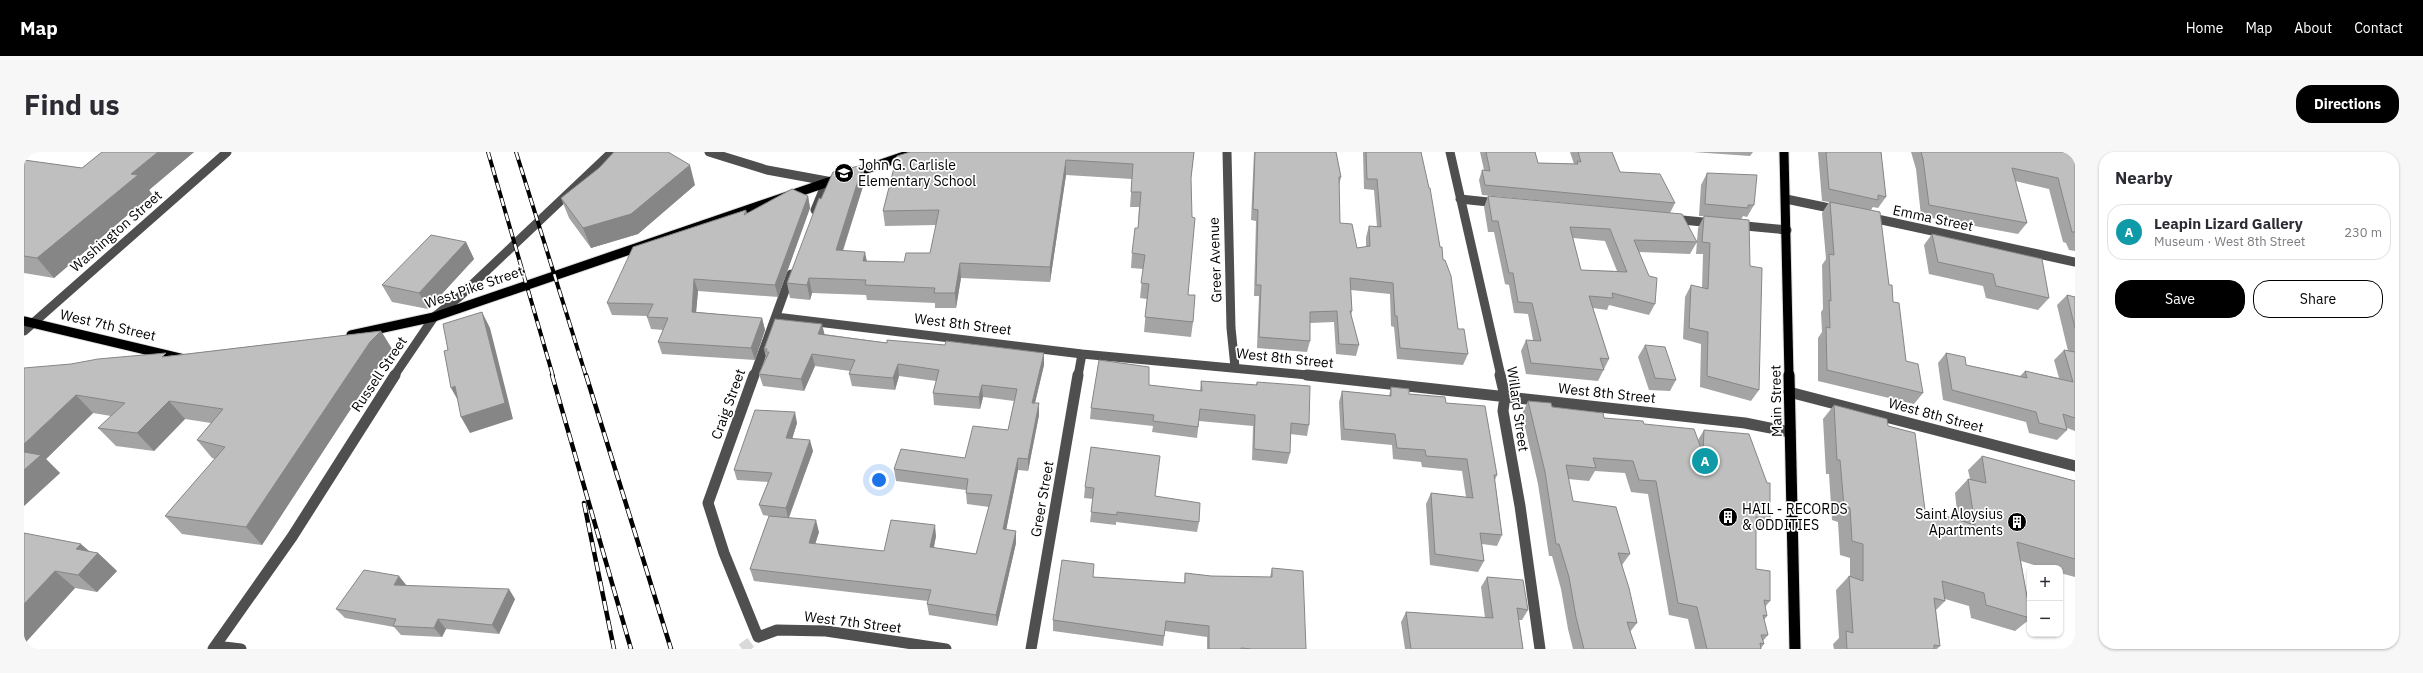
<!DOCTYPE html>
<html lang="en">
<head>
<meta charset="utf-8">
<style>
  :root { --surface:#fff; --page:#f7f7f7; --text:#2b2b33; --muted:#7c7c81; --line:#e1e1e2; --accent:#000 }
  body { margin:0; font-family:"IBM Plex Sans",sans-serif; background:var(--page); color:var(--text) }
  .controls { position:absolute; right:12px; bottom:12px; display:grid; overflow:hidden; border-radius:8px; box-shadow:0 1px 3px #0004 }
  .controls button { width:36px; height:36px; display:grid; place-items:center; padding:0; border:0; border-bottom:1px solid var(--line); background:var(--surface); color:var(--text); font:20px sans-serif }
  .you { position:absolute; left:855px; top:328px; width:14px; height:14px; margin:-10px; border:3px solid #fff; border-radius:50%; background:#1a73e8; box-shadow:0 0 0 6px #1a73e833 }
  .badge { display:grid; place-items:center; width:26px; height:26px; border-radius:50%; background:var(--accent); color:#fff; font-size:13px; font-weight:700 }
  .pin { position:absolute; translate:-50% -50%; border:2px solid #fff; box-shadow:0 1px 4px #0006 }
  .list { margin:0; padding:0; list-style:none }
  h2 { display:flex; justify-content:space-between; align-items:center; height:52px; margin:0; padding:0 16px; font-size:17px }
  h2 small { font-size:13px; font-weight:400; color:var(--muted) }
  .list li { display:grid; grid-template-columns:26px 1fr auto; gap:12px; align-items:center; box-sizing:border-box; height:56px; margin:0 8px 8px; padding:0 8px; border:1px solid var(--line); border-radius:16px }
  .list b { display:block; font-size:15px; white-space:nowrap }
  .list p { margin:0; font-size:13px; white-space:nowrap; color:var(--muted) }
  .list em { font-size:13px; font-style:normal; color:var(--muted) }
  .actions { display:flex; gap:8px; padding:12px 16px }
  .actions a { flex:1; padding:9px 0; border:1px solid var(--accent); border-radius:16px; text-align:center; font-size:14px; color:var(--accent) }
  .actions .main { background:var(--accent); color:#fff }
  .map { position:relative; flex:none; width:2051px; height:497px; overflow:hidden; border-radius:16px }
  header { display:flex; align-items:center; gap:24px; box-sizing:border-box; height:56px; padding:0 20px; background:var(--accent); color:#fff }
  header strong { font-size:19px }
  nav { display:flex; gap:22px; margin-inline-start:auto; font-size:14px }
  .intro { display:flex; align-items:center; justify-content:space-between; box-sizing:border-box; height:96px; padding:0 24px }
  h1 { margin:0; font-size:28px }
  .button { padding:10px 18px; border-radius:16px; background:var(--accent); color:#fff; font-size:14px; font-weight:700 }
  main { display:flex; gap:24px; padding:0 24px }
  aside { flex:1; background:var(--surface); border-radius:16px; box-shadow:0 1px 3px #0004 }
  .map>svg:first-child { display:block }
</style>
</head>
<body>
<header>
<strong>Map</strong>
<nav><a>Home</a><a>Map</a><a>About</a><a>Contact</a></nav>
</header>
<div class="intro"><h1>Find us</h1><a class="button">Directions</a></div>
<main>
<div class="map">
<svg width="2051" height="497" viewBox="0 0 2051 497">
  <rect width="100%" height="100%" fill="#fff"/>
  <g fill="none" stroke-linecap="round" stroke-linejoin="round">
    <path stroke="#d9d9d9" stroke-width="11" stroke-dasharray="11 5.5" stroke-linecap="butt" d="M718,497L734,485"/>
    <defs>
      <path id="major-far1" d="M1760,0L1765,224
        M0,169L160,207
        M327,183L410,165L892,0"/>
      <path id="major" d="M1765,223L1771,497"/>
    </defs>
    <use href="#major-far1" stroke="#dbdbdb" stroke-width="11"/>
    <use href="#major" stroke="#dbdbdb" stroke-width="13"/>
    <path stroke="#4f4f4f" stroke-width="9" d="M685,0L743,18L803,29L791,58
      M1203,0L1207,176L1211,215
      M1426,0L1477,224
      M1436,47L1474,51
      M1762,47L1815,58
      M1844,65L2051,110
      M1648,67L1689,71
      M1711,73L1763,78
      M752,165L1058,202L1294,224
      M0,179L203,0
      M370,224L410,165L435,145L588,0
      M730,224L767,122
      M1054,224L1058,202"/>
    <path stroke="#4f4f4f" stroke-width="11" d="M730,223L684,351L700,401L734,485L753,478L802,479L922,497
      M1283,223L1721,271L1766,280
      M1476,223L1481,244L1479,259L1496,354L1516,497
      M1765,240L2051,314
      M192,494L217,497
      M189,497L268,385L371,223
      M1007,497L1054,223"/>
    <use href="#major-far1" stroke="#000" stroke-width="9"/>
    <use href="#major" stroke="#000" stroke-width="11"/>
    <defs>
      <path id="rail-far1" d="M464,0L529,224
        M492,0L562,224"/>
      <path id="rail" d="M528,223L607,497
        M562,223L647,497
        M560,351L590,497"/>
    </defs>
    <use href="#rail-far1" stroke="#000" stroke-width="4"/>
    <use href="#rail" stroke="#000" stroke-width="4.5"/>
    <use href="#rail-far1" stroke="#fff" stroke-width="2.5" stroke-dasharray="8" stroke-linecap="butt"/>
    <use href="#rail" stroke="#fff" stroke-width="3" stroke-dasharray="10" stroke-linecap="butt"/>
  </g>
  <path fill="#a4a4a4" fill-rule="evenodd" d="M78,0H170L125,38L128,42L30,126L0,121V8L58,16Z
    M1170,0L1167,26L1164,143L1169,170L1167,185L1120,180L1123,147L1116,146L1119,117L1107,116L1108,101L1114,76L1115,55H1106L1108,27L1042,23L1026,130L937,126L932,156H911V151L843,148L842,143L788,141L786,148L766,146L763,131L797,47L839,13L841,28L819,99L843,109L880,110L906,101L912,73L861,74L859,59L873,4Z
    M1230,0H1312L1317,25L1315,34L1316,71L1333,96L1342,95V85L1345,74L1353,75L1350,38L1340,37L1339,0H1397L1416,95L1434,177L1444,202L1439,213L1373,207L1370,175L1367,174L1366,142L1327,138L1328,159L1327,164L1335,193L1332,204L1312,202L1310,170L1286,171V189L1283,200L1233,196L1235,144H1230L1232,69L1227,68Z
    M1456,0H1511L1514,11L1550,12L1546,0H1588L1596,20L1651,51L1646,61L1458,43L1455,28L1458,18H1460Z
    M1669,0H1729L1726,4Z
    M1794,0H1857L1862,45L1854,56L1849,55L1847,58L1869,150L1882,209L1899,241L1890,252L1794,229V186L1798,180L1797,160L1799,157L1798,113L1802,107L1798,61L1805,50L1798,49Z
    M1887,0H2049L2051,4V99L2045,98L2042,91L2039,90L2025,37L1991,29L2003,71L1994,82L1897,64L1892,17Z
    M1683,21L1730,53L1723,65L1719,64L1717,68L1726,114L1735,238L1727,249L1676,235L1677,192L1659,187L1661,145L1667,133L1678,136L1679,102H1672L1674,76L1680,64H1675L1677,33Z
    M671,33L614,82L567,96L545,66L537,46Z
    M784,44L786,56L754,145L674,139L672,160L738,166L741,178L731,208L638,202L634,190L639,178L627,177L623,165L624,164L588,163L583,151L722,58L723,61Z
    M1464,44L1673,90L1666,102L1615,100L1631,152L1625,163L1585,153L1583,158L1569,156L1585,207L1574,229L1502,222L1497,199L1502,188H1509L1504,162L1490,161L1485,133L1481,132L1470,80H1464L1460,55ZM1549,86L1581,89L1593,119L1557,118Z
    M1908,82L2025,146L2014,158L1962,146L1959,134L1905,122L1900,93Z
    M442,90L450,107L404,157L368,150L358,133Z
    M2043,143L2051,145V279L2043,276V278L2033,288L2005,281L2002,270L1919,248L1914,211L1922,201L1942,213L1996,224L2001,219L2035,226L2030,208L2040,198L2044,199L2033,153Z
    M357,179L368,197L358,209L238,393L158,382L141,364L191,307L188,306L173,288L187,271L161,267L130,299L92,294L74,276L87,264L69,261L22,307L36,321L0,354L47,212L144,204Z
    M800,182L1020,213L1011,251L1015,263L1004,319L994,318L982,378L992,379V391L973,474L905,463L903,452L904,449L730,429L726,417L745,364L739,363L735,353L744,330L713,328L710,318L773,271L768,287L789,299L765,366L795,380L791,392L860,399L912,384L910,396L952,402L965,355L943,352L942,341V338L872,329L870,317L941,306L984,278L990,249L959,245L956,257L910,253L909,241L912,229L875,224L871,238L828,234L825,222L826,219L791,214L780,239L739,234L735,222L742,206L740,197Z
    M1621,193L1652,228L1646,239L1625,238L1614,205Z
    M1177,229L1232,233L1233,230L1285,273L1283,284L1266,282V301L1263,312L1228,308L1229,274L1175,269L1173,286L1128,280L1129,274L1066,267L1067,256L1125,233L1176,239Z
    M1367,235L1385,242L1422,251L1473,323L1471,328L1478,383L1473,394L1458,392L1460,409L1454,420L1406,413L1402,352L1407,341L1442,345L1438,319L1398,315L1397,310L1369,307L1368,293L1317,288L1315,250L1318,239L1365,244Z
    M1504,249L1580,266L1620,272L1674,288L1680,278L1746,367L1736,379L1732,378V417L1746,449L1741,455L1743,464L1740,468L1744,483L1739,489L1740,492L1737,496V497H1671L1664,467L1645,463L1624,342L1607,340L1601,321L1571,319L1565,329L1544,327L1549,349L1606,402L1598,413L1613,471L1606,480L1612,497H1549L1544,477L1537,437L1528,404H1525L1514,332L1498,262Z
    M1810,253L1864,274L1901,358L1934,368L1931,341L1944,327H1946L1944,318L1958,304L2051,329V425L2036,421V416H2020L1997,409L2006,461V467L1991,479L1947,466L1945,454L1921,447V449L1912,458L1916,494L1913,497H1810L1809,492L1815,486L1812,438L1825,424L1826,425V406L1816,403L1814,370L1808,368L1805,322H1802L1799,267Z
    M1061,335L1131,344L1175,370L1173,380L1092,370V373L1066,370L1069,347L1060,346Z
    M0,381L66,400L74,401L93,419L73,440L51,436L2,490H0Z
    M1248,416L1282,497H1183V485L1141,479L1139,494L1029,479V468L1070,425L1160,431L1161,421L1187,424L1246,425Z
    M1463,425L1504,458L1498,468H1495L1499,497H1381L1377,470L1382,460L1461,466L1457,435Z
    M382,433L491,447L475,482L422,477L418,485L377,483L370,475L321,466L312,457Z"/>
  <path fill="#868686" d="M134,0H170L125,38L128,42L30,126L13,106L107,22Z
    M1042,8V23L1026,130V115Z
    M666,13L671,33L614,82L567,96L559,76Z
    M839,13L841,28L814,113L812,98Z
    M784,44L786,56L754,145L751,133Z
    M442,90L450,107L404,157L395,141Z
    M841,100L844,115L839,109Z
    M936,111L937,126L932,156L931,141Z
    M785,126L788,141L786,148L783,133Z
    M670,127L674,139L671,172L668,160Z
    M458,160L466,176L489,267L446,281L437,265Z
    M738,166L741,178L731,208L727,196Z
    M798,172L801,184L794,182Z
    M357,179L368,197L358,209L238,393L222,375L346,190Z
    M1020,201V213L1008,263V251Z
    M788,202L791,214L780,239L777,227Z
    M874,212L875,224L871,238L869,226Z
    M958,233L959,245L956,257L955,245Z
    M431,234L436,252L427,236Z
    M52,243L69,261L22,307L36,321L0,354V292Z
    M145,249L161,267L130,299L113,281Z
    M1015,251V263L1004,319V307Z
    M771,260L773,271L765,297L762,286Z
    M786,288L789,299L764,367L762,356Z
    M994,306V318L980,389L979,377Z
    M792,368L795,380L788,402L785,391Z
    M911,373L912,384L907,406L906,395Z
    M992,379V391L973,474L972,463Z
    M57,392L71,404L74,401L93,419L73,440L54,423L52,397Z
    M31,419L51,436L2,490L0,489V452Z
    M375,424L383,434L370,433Z
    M485,437L491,447L475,482L468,473Z
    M414,467L422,477L418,485L410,476Z"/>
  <path fill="#bfbfbf" stroke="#868686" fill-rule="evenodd" d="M78,0H134L107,22L114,23L13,106L0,104V8L58,16Z
    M590,0H644L666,13L607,62L559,76L537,46L575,16Z
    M886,0H1170L1167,26L1168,65L1171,66L1164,143H1171L1169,170L1121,165L1125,132L1117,131L1121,103L1108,101L1111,76H1114L1117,40H1107L1109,12L1042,8L1026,115L936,111L931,141H910L911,136L841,133L842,128L785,126L783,133L763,131L795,46L797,47L809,20L839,13L812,98L841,100L839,109L880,110L882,101H906L915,58L859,59L873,4Z
    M1231,0H1312L1317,25H1315L1316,71L1328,72L1333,96L1346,94L1345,74L1357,75L1353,27H1343L1342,0H1397L1405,36H1406L1416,95H1418L1419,108H1421L1427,124L1434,177H1440L1444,202L1376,196L1373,164H1371L1369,131L1326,126L1328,159H1326L1335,193L1315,192L1313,159L1286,160V189L1235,185L1237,133H1232L1234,58L1229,57Z
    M1462,0H1511L1514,11L1554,12L1553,9L1557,10L1554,0H1588L1596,20L1636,22L1651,51L1461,33L1458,18L1466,19Z
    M1802,0H1857L1862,45L1854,43V48L1805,37Z
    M1897,0H2049L2051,4V80H2048L2034,26L1988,16L2003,71L1905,53L1899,7Z
    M1683,21L1733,23L1730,53H1724V56L1681,52Z
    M768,37L784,44L751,133L670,127L668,160L738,166L727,196L634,190L644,166L623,165L629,152L583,151L609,95L722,58L720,63Z
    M1464,44L1658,62L1673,90L1610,88L1625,124L1633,126L1631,152L1588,141L1589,146L1565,144L1585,207L1576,206L1580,218L1507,211L1502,188L1517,189L1508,151L1494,150L1489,121H1485L1474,69H1468ZM1546,75L1586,77L1603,120L1557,118Z
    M1806,50L1856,60L1865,133H1868L1869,150L1875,151L1882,209L1894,212L1899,241L1803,218L1802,175L1806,176L1805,148L1807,149L1805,102L1810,103Z
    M1680,64L1725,68L1726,114L1738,116L1735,238L1683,224L1684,180L1665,176L1667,133L1684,137L1686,91L1678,90Z
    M1908,82L2018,107L2025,146L1972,134L1969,122L1914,110Z
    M407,83L442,90L395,141L358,133Z
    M2043,143L2051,145V176Z
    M458,160L481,251L437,265L431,234L427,236L422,209L420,199L424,198L419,172Z
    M751,167L798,172L794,182L863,191V188L921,193L922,189L1020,201L1008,251H1015L1004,307L994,306L979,377L992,379L972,463L903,452L907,438L726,417L745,364L792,368L785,391L860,399L867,368L911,373L906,395L952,402L968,343L942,341L944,327L870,317L877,297L941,306L949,274L984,278L993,237L958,233L955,245L909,241L915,218L874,212L869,226L825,222L831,208L788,202L777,227L735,222L745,200H742L743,197H740Z
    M357,179L346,190L222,375L141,364L201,295L173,288L199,257L145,249L113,281L74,276L101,251L52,243L0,292V216L47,212L74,207L142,201L138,205Z
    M1621,193L1641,195L1652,228L1631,226Z
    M2040,198L2051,200V266L2039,262L2043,278L2015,271L2012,260L1928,238L1922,201L1941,205L1942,213L2003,226L2001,219L2049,230Z
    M1075,208L1125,215V233L1178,239L1177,229L1233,233V230L1286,234L1285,273L1267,271L1266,301L1230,297L1231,263L1176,257L1174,275L1129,269L1130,263L1067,256Z
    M1367,235L1385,237V242L1421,245L1422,251L1461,254L1473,323H1470L1478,383L1456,381L1460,409L1411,402L1407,341L1449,346L1443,307L1402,304L1401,298L1373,296L1371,282L1320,277L1318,239L1367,244Z
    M1504,249L1527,251L1528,255L1579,261L1580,266L1619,269L1620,272L1670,277L1679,302L1680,278L1725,282L1743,331H1746V367L1732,365V417L1746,419V449L1740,448L1743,464L1739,463L1744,483H1737L1740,492L1736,491L1737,497H1683L1673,455L1654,451L1632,329L1615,328L1609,309L1569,306L1572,316L1542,313L1549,349L1592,355L1606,402L1594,401L1605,436L1613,471L1603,470L1612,497H1560L1552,465L1545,425L1535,392H1532L1521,320Z
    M1810,253L1863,267L1864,274L1891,281L1901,358L1951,373L1944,327L1962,331L1958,304L2051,329V407L1993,390L2006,461V466L1962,453L1960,441L1918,429L1921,449L1910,446L1916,494L1910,493V497H1823L1822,479L1829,481L1825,424L1839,429V392L1828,389L1826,356L1820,354L1816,308H1813Z
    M731,258L771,260L762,286L786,288L762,356L735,353L748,321L710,318Z
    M1067,295L1136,304L1131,344L1176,351L1175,370L1093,360V363L1067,360L1070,336L1061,335Z
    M0,300L17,303L0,318Z
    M0,381L57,392L52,397L74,401L54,423L31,419L0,452Z
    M1038,408L1070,412L1069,425L1161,431V421L1187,424L1248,425V416L1279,419L1282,497H1228L1217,496V497H1185V474L1142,469L1140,484L1029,468Z
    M340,418L375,424L370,433L485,437L468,473L414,467L410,476L369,474L372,467L312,457Z
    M1463,425L1499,428L1504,458L1493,456L1499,497H1387L1382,460L1469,466Z"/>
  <defs>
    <symbol id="school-disc" viewBox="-11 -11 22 22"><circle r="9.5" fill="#000" stroke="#fff"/><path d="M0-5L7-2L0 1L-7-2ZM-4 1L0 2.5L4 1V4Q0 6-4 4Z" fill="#fff"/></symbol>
    <symbol id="building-disc" viewBox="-11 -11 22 22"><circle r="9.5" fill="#000" stroke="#fff"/><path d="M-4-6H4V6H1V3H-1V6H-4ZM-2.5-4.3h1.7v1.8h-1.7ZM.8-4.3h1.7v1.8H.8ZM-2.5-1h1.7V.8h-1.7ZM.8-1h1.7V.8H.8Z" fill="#fff"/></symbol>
  </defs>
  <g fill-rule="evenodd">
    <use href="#school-disc" x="809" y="10" width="22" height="22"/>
    <use href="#building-disc" x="1693" y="354" width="22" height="22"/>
    <use href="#building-disc" x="1982" y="359" width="22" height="22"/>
  </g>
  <g text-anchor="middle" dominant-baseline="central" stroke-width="3.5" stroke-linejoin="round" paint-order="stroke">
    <g font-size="14" fill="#000" stroke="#fff" text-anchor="start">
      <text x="834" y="13">John G. Carlisle<tspan x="834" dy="16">Elementary School</tspan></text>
      <text x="1718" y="357">HAIL - RECORDS<tspan x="1718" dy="16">&amp; ODDITIES</tspan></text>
      <text x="1979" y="362" text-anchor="end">Saint Aloysius<tspan x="1979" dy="16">Apartments</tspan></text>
    </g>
    <g font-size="14" fill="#000" stroke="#fff">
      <text transform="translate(1909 66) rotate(12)">Emma Street</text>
      <text transform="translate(92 79) rotate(-41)">Washington Street</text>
      <text transform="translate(1191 108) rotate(-92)">Greer Avenue</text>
      <text transform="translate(450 135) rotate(-19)">West Pike Street</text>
      <text transform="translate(939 172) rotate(7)">West 8th Street</text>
      <text transform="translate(84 173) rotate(13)">West 7th Street</text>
      <text transform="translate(1261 206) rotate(6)">West 8th Street</text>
      <text transform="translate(355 222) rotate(-56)">Russell Street</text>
      <text transform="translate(1583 241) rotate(6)">West 8th Street</text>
      <text transform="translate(1752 249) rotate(-91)">Main Street</text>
      <text transform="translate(704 252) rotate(-70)">Craig Street</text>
      <text transform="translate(1494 257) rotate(82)">Willard Street</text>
      <text transform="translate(1912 263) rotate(15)">West 8th Street</text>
      <text transform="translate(1018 347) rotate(-80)">Greer Street</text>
      <text transform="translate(829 470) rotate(7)">West 7th Street</text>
    </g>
  </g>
</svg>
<div class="controls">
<button>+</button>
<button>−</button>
</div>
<div class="you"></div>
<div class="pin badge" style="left:1681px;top:309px;background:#0f9aa8">A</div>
</div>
<aside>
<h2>Nearby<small></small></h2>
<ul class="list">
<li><span class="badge" style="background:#0f9aa8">A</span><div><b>Leapin Lizard Gallery</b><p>Museum · West 8th Street</p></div><em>230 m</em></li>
</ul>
<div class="actions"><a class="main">Save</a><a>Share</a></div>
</aside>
</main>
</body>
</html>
